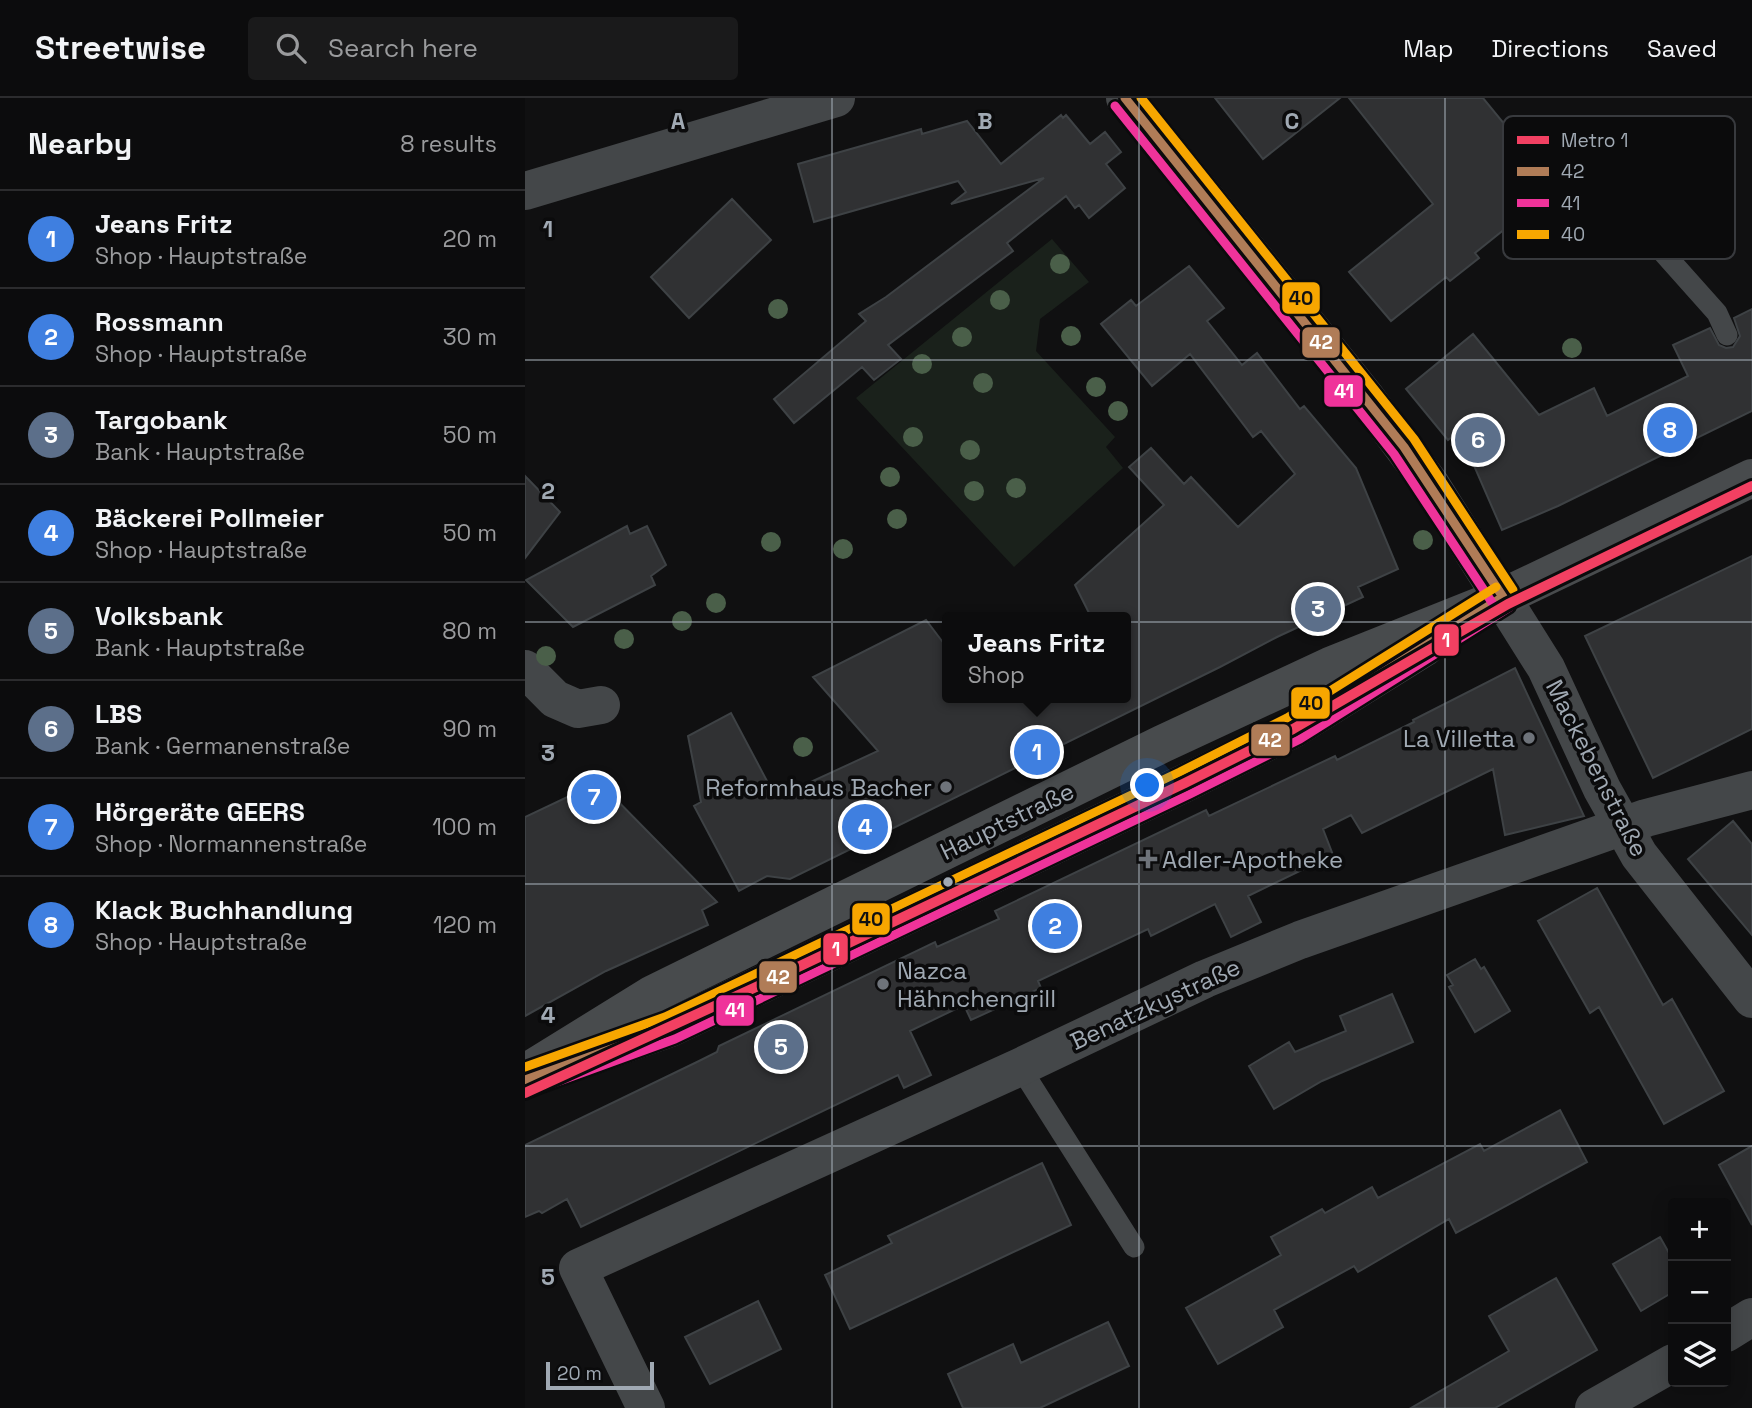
<!DOCTYPE html>
<html lang="en">
<head>
<meta charset="utf-8">
<style>
  :root { --surface:#0c0c0d; --page:#1a1a1b; --text:#f1f3f6; --muted:#9a9b9d; --line:#2c2c2e; --accent:#2563eb }
  body { margin:0; font-family:"Space Grotesk",sans-serif; background:var(--page); color:var(--text) }
  .controls { position:absolute; right:21px; bottom:21px; display:grid; overflow:hidden; border-radius:7px; box-shadow:0 4px 18px #0003 }
  .controls button { width:63px; height:63px; display:grid; place-items:center; padding:0; border:0; border-bottom:2px solid var(--line); background:var(--surface); color:var(--text); font:35px sans-serif }
  .scale { position:absolute; left:21px; bottom:18px; width:108px; box-sizing:border-box; padding-left:7px; border:4px solid #a0a9b3; border-top:0; font-size:19px; line-height:24px; white-space:nowrap; color:#a0a9b3; -webkit-text-stroke:5px #0b0b0c; paint-order:stroke }
  .you { position:absolute; left:623px; top:688px; width:24px; height:24px; margin:-18px; border:5px solid #fff; border-radius:50%; background:#1a73e8; box-shadow:0 0 0 10px #1a73e833 }
  .badge { display:grid; place-items:center; width:46px; height:46px; border-radius:50%; background:var(--accent); color:#fff; font-size:23px; font-weight:700 }
  .pin { position:absolute; translate:-50% -50%; border:4px solid #fff; box-shadow:0 2px 7px #0006 }
  .popup { position:absolute; left:417px; top:514px; width:189px; height:91px; box-sizing:border-box; display:grid; place-content:center; border-radius:7px; background:var(--surface); filter:drop-shadow(0 2px 5px #0005); font-size:23px; white-space:nowrap; color:var(--muted) }
  .popup b { font-size:26px; color:var(--text) }
  .popup::after { content:''; position:absolute; left:50%; top:100%; margin-left:-14px; border:14px solid transparent; border-top-color:var(--surface) }
  .list { margin:0; padding:0; list-style:none }
  h2 { display:flex; justify-content:space-between; align-items:center; height:91px; margin:0; padding:0 28px; font-size:30px }
  h2 small { font-size:23px; font-weight:400; color:var(--muted) }
  .list li { display:grid; grid-template-columns:46px 1fr auto; gap:21px; align-items:center; box-sizing:border-box; height:98px; padding:0 28px; border-top:2px solid var(--line) }
  .list b { display:block; font-size:26px; white-space:nowrap }
  .list p { margin:0; font-size:23px; white-space:nowrap; color:var(--muted) }
  .list em { font-size:23px; font-style:normal; color:var(--muted) }
  .icon { flex:none; width:38px; height:38px; fill:none; stroke:currentColor; stroke-width:2; stroke-linecap:round; stroke-linejoin:round }
  .map { position:relative; flex:none; width:1227px; height:1310px; overflow:hidden }
  header { display:flex; align-items:center; gap:42px; box-sizing:border-box; height:98px; padding:0 35px; background:var(--surface); border-bottom:2px solid var(--line) }
  header strong { font-size:33px }
  nav { display:flex; gap:38px; margin-inline-start:auto; font-size:24px }
  .search { width:490px; height:63px; background:var(--page); display:flex; align-items:center; gap:18px; box-sizing:border-box; padding:0 24px; border-radius:7px; color:var(--muted); font-size:26px }
  main { display:flex }
  aside { flex:1; background:var(--surface) }
  .map>svg:first-child { display:block }
</style>
</head>
<body>
<header>
<strong>Streetwise</strong>
<div class="search"><svg class="icon" aria-label="search" viewBox="0 0 24 24"><circle cx="10" cy="10" r="6"/><path d="M15 15l6 6"/></svg>Search here</div>
<nav><a>Map</a><a>Directions</a><a>Saved</a></nav>
</header>
<main>
<aside>
<h2>Nearby<small>8 results</small></h2>
<ul class="list">
<li><span class="badge" style="background:#3f7fe0">1</span><div><b>Jeans Fritz</b><p>Shop · Hauptstraße</p></div><em>20 m</em></li>
<li><span class="badge" style="background:#3f7fe0">2</span><div><b>Rossmann</b><p>Shop · Hauptstraße</p></div><em>30 m</em></li>
<li><span class="badge" style="background:#5c6f8a">3</span><div><b>Targobank</b><p>Bank · Hauptstraße</p></div><em>50 m</em></li>
<li><span class="badge" style="background:#3f7fe0">4</span><div><b>Bäckerei Pollmeier</b><p>Shop · Hauptstraße</p></div><em>50 m</em></li>
<li><span class="badge" style="background:#5c6f8a">5</span><div><b>Volksbank</b><p>Bank · Hauptstraße</p></div><em>80 m</em></li>
<li><span class="badge" style="background:#5c6f8a">6</span><div><b>LBS</b><p>Bank · Germanenstraße</p></div><em>90 m</em></li>
<li><span class="badge" style="background:#3f7fe0">7</span><div><b>Hörgeräte GEERS</b><p>Shop · Normannenstraße</p></div><em>100 m</em></li>
<li><span class="badge" style="background:#3f7fe0">8</span><div><b>Klack Buchhandlung</b><p>Shop · Hauptstraße</p></div><em>120 m</em></li>
</ul>
</aside>
<div class="map">
<svg width="1227" height="1310" viewBox="0 0 1227 1310">
  <rect width="100%" height="100%" fill="#101011"/>
  <path fill="#1a211b" d="M527,141L564,184L515,221L511,253L590,339L581,349L598,370L489,469L331,300Z"/>
  <path fill="#303133" stroke="#3e4245" stroke-width="2" d="M690,0H815L738,61Z
    M824,0H958L990,39L985,43L1027,93L950,155L954,160L925,183L921,179L866,223L824,174L908,106Z
    M536,17L538,20L541,17L565,46L580,34L596,54L581,66L600,90L564,120L554,107L550,110L541,98L482,145L488,153L363,247L376,261L349,282L337,269L269,325L249,301L341,223L334,216L361,199L519,80L426,106L441,94L433,83L289,124L273,66L396,31L397,36L442,23L476,66Z
    M207,101L246,142L164,220L126,179Z
    M664,168L699,210L682,223L717,267L732,255L775,311L779,308L831,370L873,471L833,489L838,499L752,539L695,569L265,781L242,778L214,793L169,708L176,704L163,638L206,615L251,700L353,653L288,579L401,522L423,551V600H601V519H566L550,487L639,407L604,369L626,350L659,386L666,379L713,429L770,376L736,333L728,339L665,256L627,288L576,226L606,202L611,208Z
    M1227,211V313L1033,408L977,432L934,333L923,342L881,291L948,236L1014,317L1069,290L1082,318L1163,278L1148,247L1185,230L1194,247L1201,250L1208,249L1215,238L1209,220Z
    M0,378L35,414L0,460Z
    M102,428L105,436L122,428L141,467L126,478L130,487L48,529L1,482Z
    M1227,458V631L1128,680L1060,538Z
    M990,570L1059,718L980,737L968,671L837,735L826,717L798,731L808,757L723,798L736,824L706,839L690,806L626,838L623,831L513,883L516,890L446,922L439,907L385,933L406,977L379,990L373,977L56,1129L42,1101L17,1115L14,1113L0,1119V1047L174,963L192,954L194,948L410,844L412,849L474,821L470,813L681,712L684,718L810,658L812,662L889,624L888,622Z
    M74,684L192,804L177,812L183,827L81,873L0,918V719Z
    M1208,723L1227,746V837L1163,761Z
    M1072,790L1138,907L1147,901L1199,993L1139,1026L1074,909L1065,915L1013,823Z
    M950,861L956,871L959,869L985,913L950,934L924,889L928,887L922,877Z
    M867,896L888,944L797,983L749,1011L724,968L764,944L770,954L821,933L815,918Z
    M1035,1012L1062,1064L931,1135L924,1121L833,1174L829,1168L749,1212L758,1229L693,1266L661,1210L756,1157L746,1139L797,1111L800,1115L847,1089L853,1100L955,1046L959,1053Z
    M1227,1048V1127L1194,1067Z
    M517,1065L546,1127L325,1231L300,1177L367,1145L363,1138Z
    M1135,1139L1148,1162V1194L1116,1213L1088,1166Z
    M1031,1180L1072,1252L970,1310H886L984,1253L964,1218Z
    M233,1203L256,1251L185,1286L160,1239Z
    M583,1224L604,1268L515,1310H438L423,1276L488,1246L496,1265Z"/>
  <g fill="none" stroke-linecap="round" stroke-linejoin="round">
    <path stroke="#444749" stroke-width="21" d="M1044,49L1192,215L1202,237
      M495,969L609,1149"/>
    <path stroke="#444749" stroke-width="38" d="M600,0L842,301L906,387L1021,570L1077,691L1114,757L1227,901
      M0,93L311,0
      M0,571L30,601L53,611L76,607
      M1201,1235L1227,1219
      M121,1310L53,1170L495,969L680,881L775,842L1121,720L1227,692
      M1069,1310L1148,1265"/>
    <path stroke="#484b4d" stroke-width="38" d="M49,964L145,930L660,685L768,631L900,549
      M0,975L128,896L637,646L805,568L978,499L1227,380"/>
    <defs>
      <path id="bus-1" d="M600,0L879,349L978,499
        M0,982L145,930L660,685L768,631L978,499"/>
      <path id="bus-2" d="M590,8L869,356L968,506
        M4,994L150,941L665,696L775,641L985,509"/>
      <path id="bus-3" d="M616,0L889,341L988,492
        M0,969L140,919L655,674L762,620L971,489"/>
    </defs>
    <use href="#bus-1" stroke="#0b0b0c" stroke-width="14"/>
    <use href="#bus-2" stroke="#0b0b0c" stroke-width="14"/>
    <use href="#bus-3" stroke="#0b0b0c" stroke-width="14"/>
    <use href="#bus-1" stroke="#b07c57" stroke-width="9"/>
    <use href="#bus-2" stroke="#ef339a" stroke-width="9"/>
    <use href="#bus-3" stroke="#f7a600" stroke-width="9"/>
    <defs>
      <path id="metro-1" d="M0,995L231,889L660,685L768,631L983,506L1227,388"/>
    </defs>
    <use href="#metro-1" stroke="#0b0b0c" stroke-width="16"/>
    <use href="#metro-1" stroke="#f24062" stroke-width="10"/>
  </g>
  <g fill="#4a5f49">
    <circle cx="1178" cy="53" r="10"/>
    <circle cx="535" cy="166" r="10"/>
    <circle cx="475" cy="202" r="10"/>
    <circle cx="253" cy="211" r="10"/>
    <circle cx="546" cy="238" r="10"/>
    <circle cx="437" cy="239" r="10"/>
    <circle cx="1047" cy="250" r="10"/>
    <circle cx="397" cy="266" r="10"/>
    <circle cx="458" cy="285" r="10"/>
    <circle cx="571" cy="289" r="10"/>
    <circle cx="593" cy="313" r="10"/>
    <circle cx="388" cy="339" r="10"/>
    <circle cx="445" cy="352" r="10"/>
    <circle cx="365" cy="379" r="10"/>
    <circle cx="491" cy="390" r="10"/>
    <circle cx="449" cy="393" r="10"/>
    <circle cx="372" cy="421" r="10"/>
    <circle cx="898" cy="442" r="10"/>
    <circle cx="246" cy="444" r="10"/>
    <circle cx="318" cy="451" r="10"/>
    <circle cx="191" cy="505" r="10"/>
    <circle cx="157" cy="523" r="10"/>
    <circle cx="99" cy="541" r="10"/>
    <circle cx="21" cy="558" r="10"/>
    <circle cx="278" cy="649" r="10"/>
  </g>
  <path fill="none" stroke="#a0a9b3" stroke-width="2" stroke-opacity="0.55" d="M307,0V1310M614,0V1310M920,0V1310M0,262H1227M0,524H1227M0,786H1227M0,1048H1227"/>
  <g fill="#6e737a" stroke="#0b0b0c" stroke-width="2.5">
    <circle cx="1004" cy="640" r="7"/>
    <circle cx="421" cy="689" r="7"/>
    <path d="M619.5 750.5h7v7h7v7h-7v7h-7v-7h-7v-7h7z"/>
    <circle cx="358" cy="886" r="7"/>
  </g>
  <circle fill="#a0a9b3" stroke="#0b0b0c" stroke-width="2.5" cx="423" cy="784" r="6"/>
  <g text-anchor="middle" dominant-baseline="central" stroke-width="7" stroke-linejoin="round" paint-order="stroke">
    <g font-size="24" fill="#a0a9b3" stroke="#0b0b0c" text-anchor="end">
      <text x="990" y="640">La Villetta</text>
      <text x="407" y="689">Reformhaus Bacher</text>
      <text x="637" y="761" text-anchor="start">Adler-Apotheke</text>
      <text x="372" y="872" text-anchor="start">Nazca<tspan x="372" dy="28">Hähnchengrill</tspan></text>
    </g>
    <g font-size="24" fill="#a0a9b3" stroke="#0b0b0c">
      <text transform="translate(1072 670) rotate(63)">Mackebenstraße</text>
      <text transform="translate(482 723) rotate(-26)">Hauptstraße</text>
      <text transform="translate(630 906) rotate(-25)">Benatzkystraße</text>
    </g>
  </g>
  <rect x="978" y="18" width="232" height="143" rx="10" fill="#0b0b0c" stroke="#383a3e" stroke-width="2"/>
  <rect x="992" y="38" width="32" height="8" fill="#f24062"/>
  <rect x="992" y="69" width="32" height="9" fill="#b07c57"/>
  <rect x="992" y="101" width="32" height="8" fill="#ef339a"/>
  <rect x="992" y="132" width="32" height="9" fill="#f7a600"/>
  <g font-size="19" fill="#a0a9b3">
    <text x="1036" y="49">Metro 1</text>
    <text x="1036" y="80">42</text>
    <text x="1036" y="112">41</text>
    <text x="1036" y="143">40</text>
  </g>
  <g font-size="23" text-anchor="middle" font-weight="bold" fill="#a0a9b3" stroke="#0b0b0c" stroke-width="7" stroke-linejoin="round" paint-order="stroke">
    <text x="153" y="31">A</text>
    <text x="460" y="31">B</text>
    <text x="767" y="31">C</text>
    <text x="23" y="139">1</text>
    <text x="23" y="401">2</text>
    <text x="23" y="663">3</text>
    <text x="23" y="925">4</text>
    <text x="23" y="1187">5</text>
  </g>
  <g stroke="#0b0b0c" stroke-width="2.5">
    <rect x="756" y="183" width="40" height="34" rx="7" fill="#f7a600"/>
    <rect x="776" y="228" width="40" height="33" rx="7" fill="#b07c57"/>
    <rect x="798" y="276" width="41" height="34" rx="7" fill="#ef339a"/>
    <rect x="908" y="525" width="27" height="34" rx="7" fill="#f24062"/>
    <rect x="765" y="588" width="41" height="34" rx="7" fill="#f7a600"/>
    <rect x="725" y="625" width="41" height="34" rx="7" fill="#b07c57"/>
    <rect x="326" y="804" width="40" height="34" rx="7" fill="#f7a600"/>
    <rect x="297" y="834" width="27" height="34" rx="7" fill="#f24062"/>
    <rect x="233" y="862" width="40" height="34" rx="7" fill="#b07c57"/>
    <rect x="190" y="896" width="40" height="33" rx="7" fill="#ef339a"/>
  </g>
  <g font-size="19" text-anchor="middle" font-weight="bold" fill="#fff">
    <text x="796" y="251">42</text>
    <text x="819" y="300">41</text>
    <text x="921" y="549">1</text>
    <text x="745" y="649">42</text>
    <text x="311" y="858">1</text>
    <text x="253" y="886">42</text>
    <text x="210" y="919">41</text>
  </g>
  <g font-size="19" text-anchor="middle" font-weight="bold" fill="#111">
    <text x="776" y="207">40</text>
    <text x="786" y="612">40</text>
    <text x="346" y="828">40</text>
  </g>
</svg>
<div class="controls">
<button>+</button>
<button>−</button>
<button><svg class="icon" aria-label="layers" viewBox="0 0 24 24"><path d="M12 4l9 5-9 5-9-5zM3 14l9 5 9-5"/></svg></button>
</div>
<div class="scale">20 m</div>
<div class="you"></div>
<div class="pin badge" style="left:512px;top:654px;background:#3f7fe0">1</div>
<div class="popup"><b>Jeans Fritz</b>Shop</div>
<div class="pin badge" style="left:530px;top:828px;background:#3f7fe0">2</div>
<div class="pin badge" style="left:793px;top:511px;background:#5c6f8a">3</div>
<div class="pin badge" style="left:340px;top:729px;background:#3f7fe0">4</div>
<div class="pin badge" style="left:256px;top:949px;background:#5c6f8a">5</div>
<div class="pin badge" style="left:953px;top:342px;background:#5c6f8a">6</div>
<div class="pin badge" style="left:69px;top:699px;background:#3f7fe0">7</div>
<div class="pin badge" style="left:1145px;top:332px;background:#3f7fe0">8</div>
</div>
</main>
</body>
</html>
